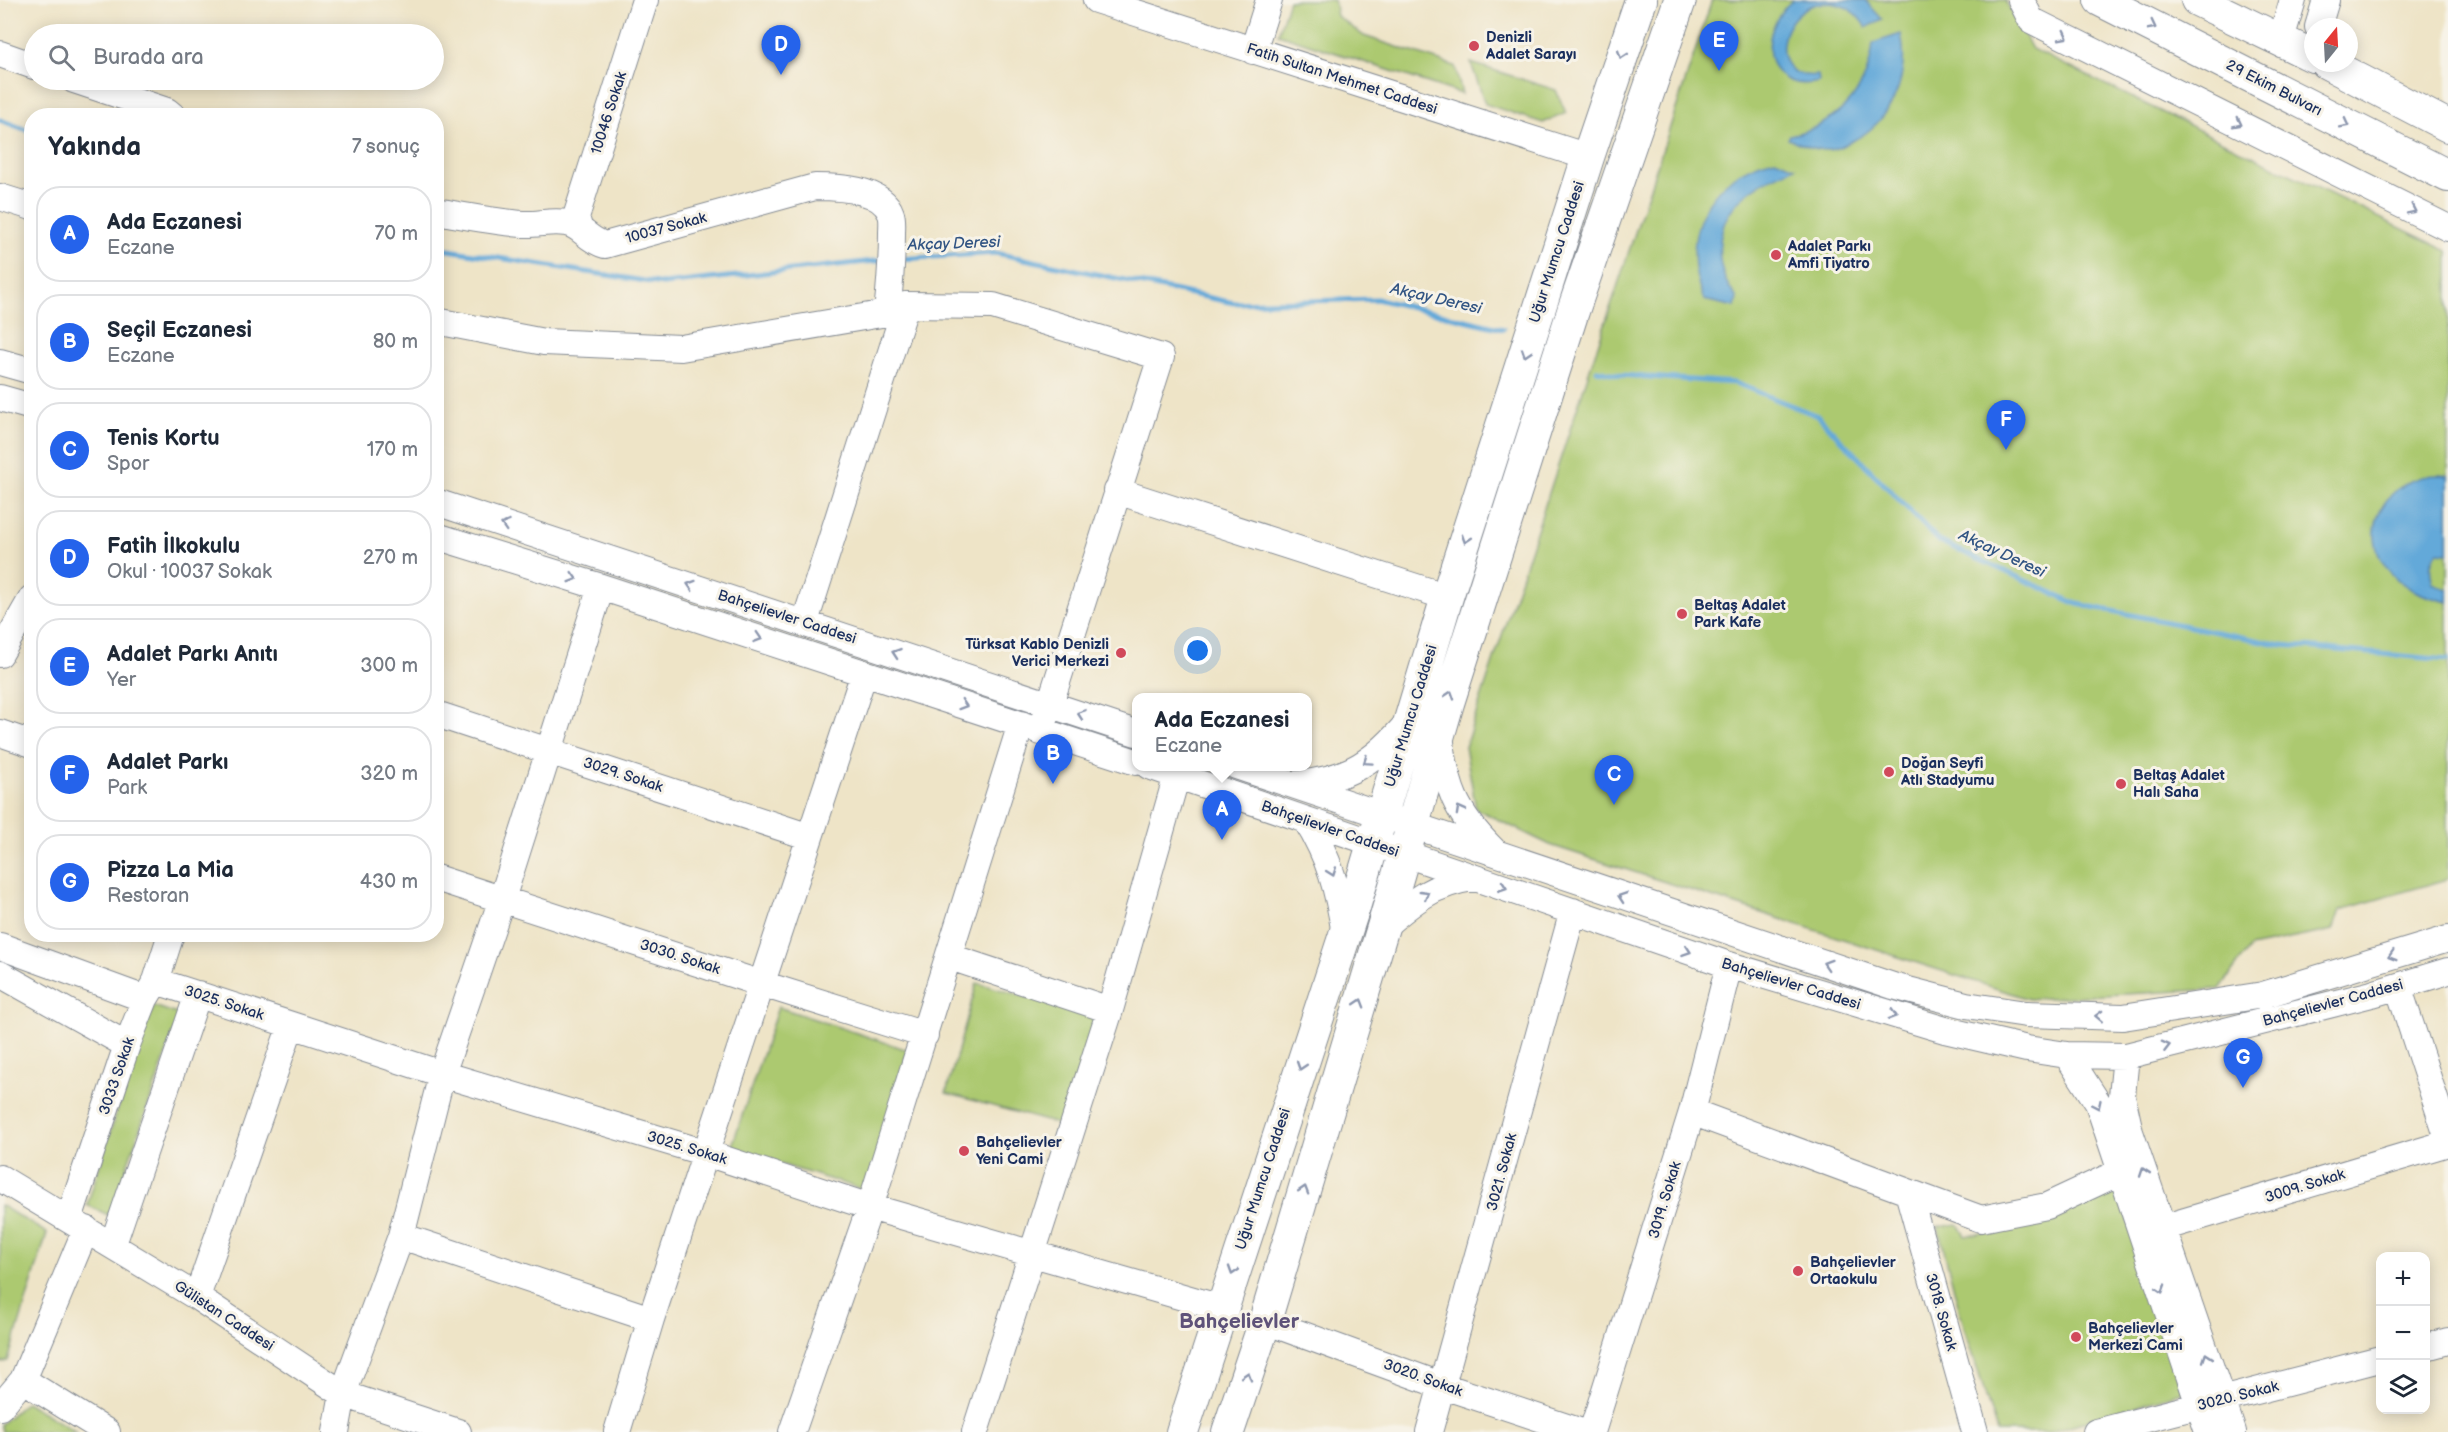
<!DOCTYPE html>
<html lang="tr">
<head>
<meta charset="utf-8">
<style>
  :root { --surface:#fff; --page:#f2f2f3; --text:#1f2937; --muted:#747a83; --line:#e0e1e3; --accent:#2563eb }
  body { margin:0; font-family:"Balsamiq Sans",sans-serif; background:var(--page); color:var(--text) }
  .controls { position:absolute; right:18px; bottom:18px; display:grid; overflow:hidden; border-radius:12px; box-shadow:0 3px 15px #0003 }
  .controls button { width:54px; height:54px; display:grid; place-items:center; padding:0; border:0; border-bottom:2px solid var(--line); background:var(--surface); color:var(--text); font:30px sans-serif }
  .compass { position:absolute; left:2304px; top:18px; width:54px; height:54px; border-radius:50%; background:var(--surface); box-shadow:0 3px 15px #0003; rotate:18deg }
  .you { position:absolute; left:1198px; top:651px; width:21px; height:21px; margin:-15px; border:4px solid #fff; border-radius:50%; background:#1a73e8; box-shadow:0 0 0 9px #1a73e833 }
  .badge { display:grid; place-items:center; width:39px; height:39px; border-radius:50%; background:var(--accent); color:#fff; font-size:20px; font-weight:700 }
  .pin { position:absolute; translate:-50% -50px; filter:drop-shadow(0 2px 3px #0008) }
  .pin::after { content:''; position:absolute; top:32px; width:21px; height:18px; background:inherit; clip-path:polygon(0 0,100% 0,50% 100%) }
  .popup { position:absolute; left:1132px; top:693px; width:180px; height:78px; box-sizing:border-box; display:grid; place-content:center; border-radius:12px; background:var(--surface); filter:drop-shadow(0 2px 4px #0005); font-size:20px; white-space:nowrap; color:var(--muted) }
  .popup b { font-size:22px; color:var(--text) }
  .popup::after { content:''; position:absolute; left:50%; top:100%; margin-left:-12px; border:12px solid transparent; border-top-color:var(--surface) }
  .list { margin:0; padding:0; list-style:none }
  h2 { display:flex; justify-content:space-between; align-items:center; height:78px; margin:0; padding:0 24px; font-size:26px }
  h2 small { font-size:20px; font-weight:400; color:var(--muted) }
  .list li { display:grid; grid-template-columns:39px 1fr auto; gap:18px; align-items:center; box-sizing:border-box; height:96px; margin:0 12px 12px; padding:0 12px; border:2px solid var(--line); border-radius:24px }
  .list b { display:block; font-size:22px; white-space:nowrap }
  .list p { margin:0; font-size:20px; white-space:nowrap; color:var(--muted) }
  .list em { font-size:20px; font-style:normal; color:var(--muted) }
  .icon { flex:none; width:33px; height:33px; fill:none; stroke:currentColor; stroke-width:2; stroke-linecap:round; stroke-linejoin:round }
  .map { position:relative; flex:none; width:2448px; height:1432px; overflow:hidden }
  .search { position:absolute; background:var(--surface); box-shadow:0 3px 15px #0003; left:24px; top:24px; width:420px; height:66px; display:flex; align-items:center; gap:15px; box-sizing:border-box; padding:0 21px; border-radius:33px; color:var(--muted); font-size:22px }
  .panel { position:absolute; background:var(--surface); box-shadow:0 3px 15px #0003; left:24px; top:108px; width:420px; height:834px; border-radius:24px }
  .map>svg:first-child { display:block }
</style>
</head>
<body>
<div class="map">
<svg width="2448" height="1432" viewBox="0 0 2448 1432">
  <rect width="100%" height="100%" fill="#f7f3e8"/>
  <filter id="ink" filterUnits="userSpaceOnUse"><feTurbulence type="fractalNoise" baseFrequency=".0167" numOctaves="2"/><feDisplacementMap in="SourceGraphic" scale="12" xChannelSelector="R" yChannelSelector="G"/><feConvolveMatrix kernelMatrix="1 2 1 2 8 2 1 2 1" color-interpolation-filters="sRGB"/></filter>
  <filter id="wash" filterUnits="userSpaceOnUse"><feTurbulence type="fractalNoise" baseFrequency=".008" numOctaves="4" result="noise"/><feDisplacementMap in="SourceGraphic" scale="24" xChannelSelector="R" yChannelSelector="G"/><feGaussianBlur stdDeviation="1.35" result="paint"/><feColorMatrix in="noise" values="0 0 0 0 0 0 0 0 0 0 0 0 0 0 0 0 0 1.4 0 .05"/><feComposite in="paint" operator="in"/></filter>
  <g filter="url(#wash)">
    <rect width="100%" height="100%" fill="#eee4c7"/>
    <path fill="#acc970" stroke="#647c67" stroke-width="1.5" d="M1289,0H1334L1337,16L1364,36L1455,66L1462,94L1278,34Z
      M1712,0H2005L2032,49L2448,251V879L2340,910L2333,930L2250,947L2220,989L2029,999L1550,845L1476,809L1465,747Z
      M1471,63L1556,90L1566,113L1543,123L1485,104Z
      M977,983L1099,1017L1068,1127L946,1093Z
      M154,1006L180,1015L112,1209L108,1215L87,1205L131,1067Z
      M778,1007L908,1050L868,1191L731,1149Z
      M2118,1187L2184,1391L2051,1432H1997L1960,1313L1938,1227L1958,1224L1965,1236L2011,1229Z
      M0,1205L47,1233L8,1361L0,1363Z
      M26,1402L76,1432H2L1,1424Z"/>
    <path fill="#63a9d9" stroke="#3f6c9c" stroke-width="1.5" d="M1793,0H1865L1882,19L1866,28C1858,14 1846,4 1829,3C1778,0 1762,83 1818,75L1819,82C1761,95 1756,29 1793,0Z
      M1901,34C1910,77 1892,123 1850,142C1844,145 1835,150 1828,150C1816,151 1800,143 1788,139L1790,135C1837,126 1869,91 1873,43Z
      M1775,159L1795,167C1778,175 1760,182 1746,194C1714,220 1711,267 1737,298L1735,307L1704,300C1677,237 1707,174 1775,159Z
      M2439,475L2448,476V553L2438,552C2429,562 2429,570 2433,583L2448,590V602C2426,597 2406,590 2391,573C2353,532 2387,475 2439,475Z"/>
    <g fill="none" stroke-linecap="round" stroke-linejoin="round">
      <path stroke="#63a9d9" stroke-width="5" d="M0,120L32,132
        M436,248L663,284L884,260
        M899,259L996,253L1234,303L1377,299L1503,329
        M1597,370L1620,375L1735,383L1818,416L1939,541L2077,604L2282,645L2448,660"/>
    </g>
  </g>
  <g filter="url(#ink)">
    <g fill="none" stroke-linecap="round" stroke-linejoin="round">
      <defs>
        <path id="minor" d="M1096,0L1588,157
          M2021,0L2031,20L2448,228
          M2318,27L2326,0
          M2281,39L2293,0
          M1253,51L1269,0
          M0,54L34,66
          M74,80L167,111L173,116
          M0,197L32,207
          M436,211C465,216 495,222 524,224C537,225 552,220 566,223C582,226 587,240 605,245L815,187C837,187 882,188 891,214C893,219 892,228 892,233C892,260 890,286 887,313
          M579,227L576,217L645,0
          M436,321L544,342L681,348L887,313L906,305L993,306L1161,357L1041,732
          M0,362L32,371
          M0,398L32,407
          M1117,491L1447,597
          M436,502L1136,733
          M436,536L601,587L1136,762
          M805,622L906,305
          M0,654L32,598
          M436,714L810,837
          M0,733L32,744
          M1440,734C1446,788 1455,812 1493,850
          M1149,766L1729,965L1945,1030L2027,1049L2067,1055L2126,1056L2372,994L2448,971
          M1236,766L1893,986L1966,1005L2026,1014L2123,1017L2263,995L2448,939
          M1296,784C1348,780 1377,760 1409,721
          M1306,820C1330,859 1338,890 1345,934
          M436,878L762,984L925,1035
          M1383,927C1413,901 1433,884 1473,878
          M0,946L145,999
          M950,957L1110,1010
          M0,974L127,1045
          M156,981L442,1074L706,1153L870,1207L1221,1308
          M2398,986L2448,1139
          M2067,1055L2098,1103L2208,1432
          M2126,1056L2122,1096L2130,1132L2233,1432
          M1692,1112L1981,1219L2047,1206L2122,1171
          M0,1178L197,1297L343,1394L458,1432
          M1908,1192L1975,1432
          M69,1219L127,1045L145,999L156,981L171,934
          M2162,1228L2448,1143
          M401,1236L651,1319
          M113,1244L198,994
          M197,1297L291,1025
          M1265,1321L1443,1386L1582,1432
          M2426,1347L2448,1341
          M23,1380L107,1432
          M0,1407L23,1380L86,1229
          M336,1432L343,1394L401,1236L442,1074L502,899L601,587
          M617,1432L651,1319L864,673
          M792,1432L870,1207L1021,724
          M975,1432L1110,1010L1177,775
          M1429,1432L1573,911
          M1592,1432L1692,1112L1729,965
          M2096,1432L2380,1359"/>
        <path id="major" d="M2100,0L2448,176
          M2197,0L2313,56
          M2327,63L2448,126
          M1182,1432L1355,904L1447,597L1588,157L1641,0
          M1228,1432L1265,1321L1383,927L1448,703L1573,311L1680,0"/>
      </defs>
      <use href="#minor" stroke="#848a92" stroke-width="28"/>
      <use href="#major" stroke="#848a92" stroke-width="34"/>
      <use href="#minor" stroke="#fff" stroke-width="26"/>
      <use href="#major" stroke="#fff" stroke-width="32"/>
    </g>
    <defs><path id="oneway-chevron" d="M-2-3.5L2.5 0L-2 3.5" fill="none" stroke-width="1.6" stroke-linecap="round" stroke-linejoin="round" transform="scale(1.5)"/></defs>
    <g stroke="#8d97ae">
      <use href="#oneway-chevron" transform="translate(2152 26) rotate(27)"/>
      <use href="#oneway-chevron" transform="translate(2064 36) rotate(27)"/>
      <use href="#oneway-chevron" transform="translate(1622 55) rotate(109)"/>
      <use href="#oneway-chevron" transform="translate(2238 123) rotate(27)"/>
      <use href="#oneway-chevron" transform="translate(2345 124) rotate(27)"/>
      <use href="#oneway-chevron" transform="translate(2412 210) rotate(26)"/>
      <use href="#oneway-chevron" transform="translate(1526 353) rotate(108)"/>
      <use href="#oneway-chevron" transform="translate(505 525) rotate(-162)"/>
      <use href="#oneway-chevron" transform="translate(1466 539) rotate(108)"/>
      <use href="#oneway-chevron" transform="translate(573 578) rotate(17)"/>
      <use href="#oneway-chevron" transform="translate(691 585) rotate(-162)"/>
      <use href="#oneway-chevron" transform="translate(758 638) rotate(18)"/>
      <use href="#oneway-chevron" transform="translate(896 653) rotate(-161)"/>
      <use href="#oneway-chevron" transform="translate(1450 695) rotate(-72)"/>
      <use href="#oneway-chevron" transform="translate(963 705) rotate(18)"/>
      <use href="#oneway-chevron" transform="translate(1081 714) rotate(-161)"/>
      <use href="#oneway-chevron" transform="translate(1367 761) rotate(145)"/>
      <use href="#oneway-chevron" transform="translate(1460 810) rotate(-119)"/>
      <use href="#oneway-chevron" transform="translate(1332 872) rotate(70)"/>
      <use href="#oneway-chevron" transform="translate(1503 887) rotate(19)"/>
      <use href="#oneway-chevron" transform="translate(1425 894) rotate(-31)"/>
      <use href="#oneway-chevron" transform="translate(1622 897) rotate(-161)"/>
      <use href="#oneway-chevron" transform="translate(1687 951) rotate(19)"/>
      <use href="#oneway-chevron" transform="translate(2392 956) rotate(163)"/>
      <use href="#oneway-chevron" transform="translate(1827 964) rotate(-162)"/>
      <use href="#oneway-chevron" transform="translate(1360 1003) rotate(-73)"/>
      <use href="#oneway-chevron" transform="translate(1893 1015) rotate(17)"/>
      <use href="#oneway-chevron" transform="translate(2099 1016) rotate(-178)"/>
      <use href="#oneway-chevron" transform="translate(2166 1046) rotate(-14)"/>
      <use href="#oneway-chevron" transform="translate(1301 1066) rotate(108)"/>
      <use href="#oneway-chevron" transform="translate(2097 1105) rotate(65)"/>
      <use href="#oneway-chevron" transform="translate(2144 1172) rotate(-109)"/>
      <use href="#oneway-chevron" transform="translate(1304 1190) rotate(-73)"/>
      <use href="#oneway-chevron" transform="translate(1233 1271) rotate(108)"/>
      <use href="#oneway-chevron" transform="translate(2161 1289) rotate(72)"/>
      <use href="#oneway-chevron" transform="translate(2207 1357) rotate(-109)"/>
      <use href="#oneway-chevron" transform="translate(1247 1376) rotate(-72)"/>
    </g>
  </g>
  <g fill="#d1495b" stroke="#f7f3e8" stroke-width="2">
    <circle cx="1474" cy="46" r="6"/>
    <circle cx="1776" cy="255" r="6"/>
    <circle cx="1682" cy="614" r="6"/>
    <circle cx="1121" cy="653" r="6"/>
    <circle cx="1889" cy="772" r="6"/>
    <circle cx="2121" cy="784" r="6"/>
    <circle cx="964" cy="1151" r="6"/>
    <circle cx="1798" cy="1271" r="6"/>
    <circle cx="2076" cy="1337" r="6"/>
  </g>
  <g text-anchor="middle" dominant-baseline="central" stroke-width="6" stroke-linejoin="round" paint-order="stroke">
    <g font-size="15" font-weight="bold" fill="#1b2f5e" stroke="#f7f3e8" text-anchor="start">
      <text x="1486" y="37">Denizli<tspan x="1486" dy="17">Adalet Sarayı</tspan></text>
      <text x="1788" y="246">Adalet Parkı<tspan x="1788" dy="17">Amfi Tiyatro</tspan></text>
      <text x="1694" y="605">Beltaş Adalet<tspan x="1694" dy="17">Park Kafe</tspan></text>
      <text x="1109" y="644" text-anchor="end">Türksat Kablo Denizli<tspan x="1109" dy="17">Verici Merkezi</tspan></text>
      <text x="1901" y="763">Doğan Seyfi<tspan x="1901" dy="17">Atlı Stadyumu</tspan></text>
      <text x="2133" y="775">Beltaş Adalet<tspan x="2133" dy="17">Halı Saha</tspan></text>
      <text x="976" y="1142">Bahçelievler<tspan x="976" dy="17">Yeni Cami</tspan></text>
      <text x="1810" y="1262">Bahçelievler<tspan x="1810" dy="17">Ortaokulu</tspan></text>
      <text x="2088" y="1328">Bahçelievler<tspan x="2088" dy="17">Merkezi Cami</tspan></text>
    </g>
    <g font-size="15" fill="#1b2f5e" stroke="#f7f3e8">
      <text transform="translate(1342 79) rotate(18)">Fatih Sultan Mehmet Caddesi</text>
      <text transform="translate(2274 88) rotate(27)">29 Ekim Bulvarı</text>
      <text transform="translate(609 113) rotate(-72)">10046 Sokak</text>
      <text transform="translate(666 228) rotate(-15)">10037 Sokak</text>
      <text transform="translate(1557 252) rotate(-72)">Uğur Mumcu Caddesi</text>
      <text transform="translate(787 617) rotate(18)">Bahçelievler Caddesi</text>
      <text transform="translate(1411 716) rotate(-73)">Uğur Mumcu Caddesi</text>
      <text transform="translate(623 775) rotate(18)">3029. Sokak</text>
      <text transform="translate(1330 829) rotate(19)">Bahçelievler Caddesi</text>
      <text transform="translate(680 957) rotate(18)">3030. Sokak</text>
      <text transform="translate(1791 984) rotate(17)">Bahçelievler Caddesi</text>
      <text transform="translate(224 1003) rotate(18)">3025. Sokak</text>
      <text transform="translate(2333 1003) rotate(-15)">Bahçelievler Caddesi</text>
      <text transform="translate(117 1076) rotate(-71)">3033 Sokak</text>
      <text transform="translate(687 1148) rotate(17)">3025. Sokak</text>
      <text transform="translate(1502 1172) rotate(-75)">3021. Sokak</text>
      <text transform="translate(1263 1179) rotate(-72)">Uğur Mumcu Caddesi</text>
      <text transform="translate(2305 1186) rotate(-17)">3009. Sokak</text>
      <text transform="translate(1665 1200) rotate(-73)">3019. Sokak</text>
      <text transform="translate(1941 1312) rotate(74)">3018. Sokak</text>
      <text transform="translate(224 1316) rotate(33)">Gülistan Caddesi</text>
      <text transform="translate(1423 1378) rotate(20)">3020. Sokak</text>
      <text transform="translate(2238 1396) rotate(-14)">3020. Sokak</text>
    </g>
    <g font-size="16" font-style="italic" fill="#315483" stroke="#f7f3e8">
      <text transform="translate(954 244) rotate(-2)">Akçay Deresi</text>
      <text transform="translate(1436 299) rotate(13)">Akçay Deresi</text>
      <text transform="translate(2002 554) rotate(25)">Akçay Deresi</text>
    </g>
    <g font-size="21" font-weight="bold" fill="#5e5279" stroke="#f7f3e8">
      <text x="1239" y="1321">Bahçelievler</text>
    </g>
  </g>
</svg>
<div class="controls">
<button>+</button>
<button>−</button>
<button><svg class="icon" aria-label="layers" viewBox="0 0 24 24"><path d="M12 4l9 5-9 5-9-5zM3 14l9 5 9-5"/></svg></button>
</div>
<svg class="compass" viewBox="-18 -18 36 36"><path d="M0-13l5 13h-10z" fill="#e53935"/><path d="M0 13l5-13h-10z" fill="#747a83"/></svg>
<div class="you"></div>
<div class="pin badge" style="left:1222px;top:840px">A</div>
<div class="popup"><b>Ada Eczanesi</b>Eczane</div>
<div class="pin badge" style="left:1053px;top:784px">B</div>
<div class="pin badge" style="left:1614px;top:805px">C</div>
<div class="pin badge" style="left:781px;top:75px">D</div>
<div class="pin badge" style="left:1719px;top:71px">E</div>
<div class="pin badge" style="left:2006px;top:450px">F</div>
<div class="pin badge" style="left:2243px;top:1088px">G</div>
<div class="search"><svg class="icon" aria-label="search" viewBox="0 0 24 24"><circle cx="10" cy="10" r="6"/><path d="M15 15l6 6"/></svg>Burada ara</div>
<section class="panel">
<h2>Yakında<small>7 sonuç</small></h2>
<ul class="list">
<li><span class="badge">A</span><div><b>Ada Eczanesi</b><p>Eczane</p></div><em>70 m</em></li>
<li><span class="badge">B</span><div><b>Seçil Eczanesi</b><p>Eczane</p></div><em>80 m</em></li>
<li><span class="badge">C</span><div><b>Tenis Kortu</b><p>Spor</p></div><em>170 m</em></li>
<li><span class="badge">D</span><div><b>Fatih İlkokulu</b><p>Okul · 10037 Sokak</p></div><em>270 m</em></li>
<li><span class="badge">E</span><div><b>Adalet Parkı Anıtı</b><p>Yer</p></div><em>300 m</em></li>
<li><span class="badge">F</span><div><b>Adalet Parkı</b><p>Park</p></div><em>320 m</em></li>
<li><span class="badge">G</span><div><b>Pizza La Mia</b><p>Restoran</p></div><em>430 m</em></li>
</ul>
</section>
</div>
</body>
</html>
